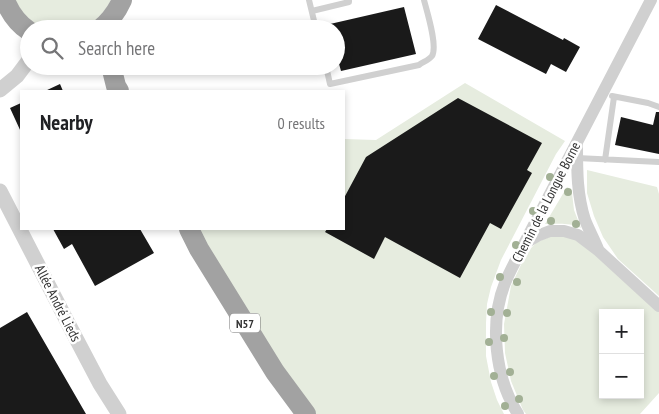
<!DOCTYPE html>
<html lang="en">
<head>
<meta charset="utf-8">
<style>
  :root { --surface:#fff; --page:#f6f6f6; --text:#202124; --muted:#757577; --line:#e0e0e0 }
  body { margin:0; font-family:"PT Sans Narrow",sans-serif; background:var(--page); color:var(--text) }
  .controls { position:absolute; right:15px; bottom:15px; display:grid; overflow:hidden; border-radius:0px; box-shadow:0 2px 8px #0003 }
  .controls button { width:45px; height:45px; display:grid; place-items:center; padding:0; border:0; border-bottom:1px solid var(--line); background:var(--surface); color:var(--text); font:25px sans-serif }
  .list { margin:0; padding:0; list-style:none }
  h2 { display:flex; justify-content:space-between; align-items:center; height:65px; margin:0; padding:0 20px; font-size:21px }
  h2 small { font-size:16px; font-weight:400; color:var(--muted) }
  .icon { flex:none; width:28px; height:28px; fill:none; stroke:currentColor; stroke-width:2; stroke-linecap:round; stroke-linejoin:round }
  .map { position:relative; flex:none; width:659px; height:414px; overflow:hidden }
  .search { position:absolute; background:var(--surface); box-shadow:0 2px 8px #0003; left:20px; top:20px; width:325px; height:55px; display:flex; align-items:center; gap:12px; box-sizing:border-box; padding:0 18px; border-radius:28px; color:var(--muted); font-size:19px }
  .panel { position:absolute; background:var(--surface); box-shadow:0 2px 8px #0003; left:20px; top:90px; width:325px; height:140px; border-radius:0px }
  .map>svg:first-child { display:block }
</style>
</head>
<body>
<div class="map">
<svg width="659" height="414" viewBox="0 0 659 414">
  <rect width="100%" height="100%" fill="#fff"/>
  <path fill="#e6ecdf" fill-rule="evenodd" d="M15,0H111L105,10L95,21L80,29L42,28L34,23L21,11Z
    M465,83L565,141L556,154L501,260L491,287L487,304L486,323V356L491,382L497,400L504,414H316L266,343L198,229H344V139L376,140Z
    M587,170L657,187L659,194V296L618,259L603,237L594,216L587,193Z
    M567,187L569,188L572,193L574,210L581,228C568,222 558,224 545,224Z
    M552,236L575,237L659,311V393L640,414H526L523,410L511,381L505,353L504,324L511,286L527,252L537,242ZM603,313H640V395H603Z"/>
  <path fill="#1a1a1a" d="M496,5L563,40L564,38L580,47L566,72L551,64L546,74L478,39Z
    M404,7L416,54L341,71L336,53V29H331L330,24Z
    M60,84L63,91H45Z
    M458,98L542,143L527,170L532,173L501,229L490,223L460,278L385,237L374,259L325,232L327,229H344V198L366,157Z
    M21,103V132L10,108Z
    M656,112H659V154L615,145L621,117L653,125Z
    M53,229H140L154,253L95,286L72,244L64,249Z
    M27,312L86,414H0V328Z"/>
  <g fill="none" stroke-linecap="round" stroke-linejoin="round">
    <path stroke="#d0d0d0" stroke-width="6" d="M309,0L316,29
      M312,11L349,2V0
      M326,66L330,84L419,65C423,62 429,60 432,56C438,46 427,12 424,0
      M612,96L648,103L659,107
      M577,158L659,162
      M605,160L614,97"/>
    <path stroke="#d0d0d0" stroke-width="12" d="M577,145C577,171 577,195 585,220C589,230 594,239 598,249
      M525,243L537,236L550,231H564L578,235L599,251L659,306
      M518,414C495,378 489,323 505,283C510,270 518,257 524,244L651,0"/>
    <path stroke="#d0d0d0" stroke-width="15" d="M0,90L17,76L29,60
      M0,191L69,325L100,384L119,414"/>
    <path stroke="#a2a2a2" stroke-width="20" d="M5,0C10,13 17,23 29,31
      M100,29C110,21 117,11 122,0
      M111,66L116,86L119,91
      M189,229L199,249L275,372L306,414"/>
  </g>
  <g fill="#a2b095">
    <circle cx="550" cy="177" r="4"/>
    <circle cx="568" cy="192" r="4"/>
    <circle cx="533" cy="211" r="4"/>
    <circle cx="551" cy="221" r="4"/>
    <circle cx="576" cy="224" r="4"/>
    <circle cx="516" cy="245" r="4"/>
    <circle cx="500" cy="277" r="4"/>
    <circle cx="517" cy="282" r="4"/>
    <circle cx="491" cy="312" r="4"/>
    <circle cx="507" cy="313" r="4"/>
    <circle cx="504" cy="338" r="4"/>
    <circle cx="489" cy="342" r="4"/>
    <circle cx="510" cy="372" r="4"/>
    <circle cx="494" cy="376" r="4"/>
    <circle cx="519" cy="399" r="4"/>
    <circle cx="505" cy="406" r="4"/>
  </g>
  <g text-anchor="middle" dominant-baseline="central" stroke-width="5" stroke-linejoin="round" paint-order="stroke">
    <rect fill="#fff" stroke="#707070" stroke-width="1" x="230" y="313.5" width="30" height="19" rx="4"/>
    <g font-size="12" font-weight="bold" fill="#333">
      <text x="245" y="323">N57</text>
    </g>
    <g font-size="14" fill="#333" stroke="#fff">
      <text transform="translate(546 202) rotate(-63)">Chemin de la Longue Borne</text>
      <text transform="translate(58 303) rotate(63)">Allée André Lieds</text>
    </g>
  </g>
</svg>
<div class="controls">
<button>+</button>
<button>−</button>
</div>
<div class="search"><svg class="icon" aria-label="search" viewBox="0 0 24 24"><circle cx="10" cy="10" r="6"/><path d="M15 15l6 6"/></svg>Search here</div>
<section class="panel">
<h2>Nearby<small>0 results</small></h2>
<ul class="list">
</ul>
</section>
</div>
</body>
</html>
